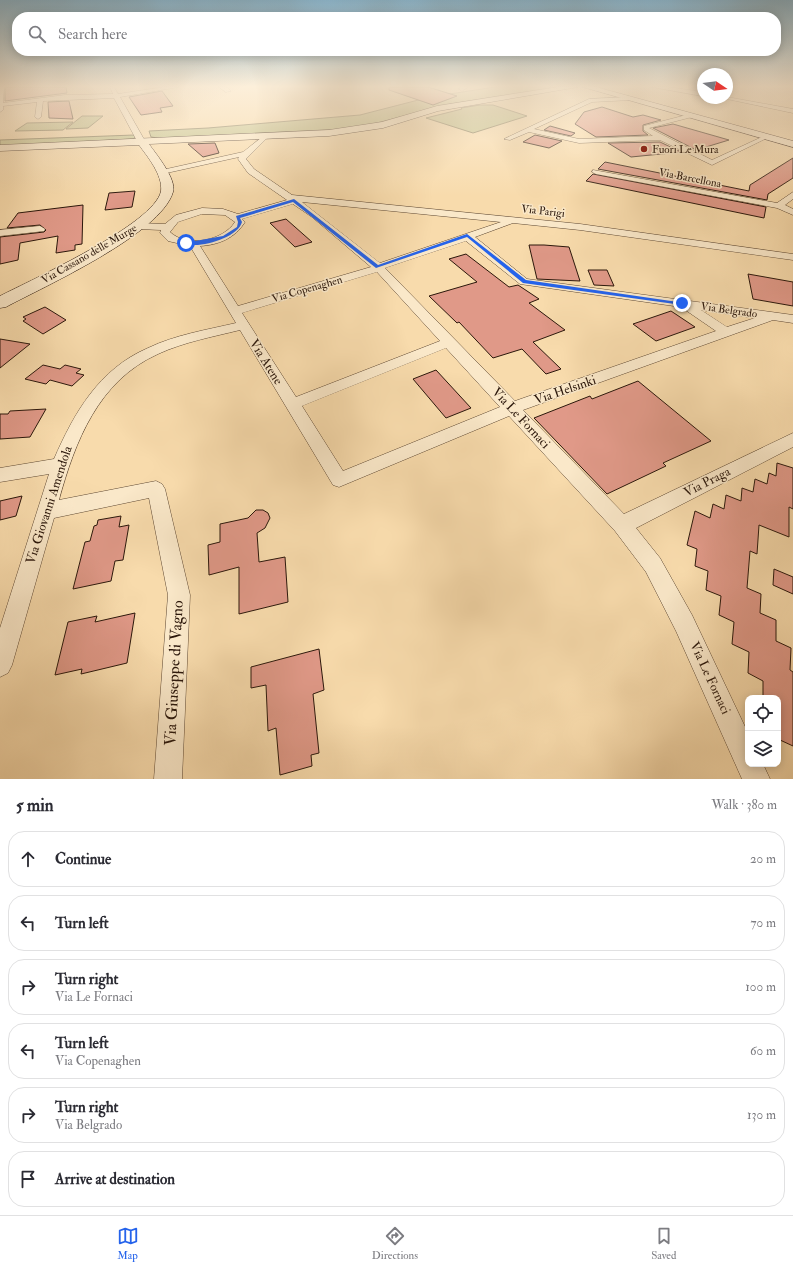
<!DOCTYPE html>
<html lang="en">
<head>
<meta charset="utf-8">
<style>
  :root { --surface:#fff; --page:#f7f7f7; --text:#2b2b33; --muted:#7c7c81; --line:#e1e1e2; --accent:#2563eb }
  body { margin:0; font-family:"IM FELL Double Pica",serif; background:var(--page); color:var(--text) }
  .controls { position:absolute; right:12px; bottom:12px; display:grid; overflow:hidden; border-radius:8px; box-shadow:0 2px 10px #0003 }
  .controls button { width:36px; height:36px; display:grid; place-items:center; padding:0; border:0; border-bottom:1px solid var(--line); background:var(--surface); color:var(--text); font:20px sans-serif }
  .compass { position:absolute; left:697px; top:68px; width:36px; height:36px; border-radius:50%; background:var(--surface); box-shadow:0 2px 10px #0003; rotate:103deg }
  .stop { position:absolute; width:12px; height:12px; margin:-9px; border:3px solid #2563eb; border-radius:50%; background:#fff }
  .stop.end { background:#2563eb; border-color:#fff; box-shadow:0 1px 4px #0008 }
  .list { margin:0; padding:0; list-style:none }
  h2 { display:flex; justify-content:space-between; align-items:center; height:52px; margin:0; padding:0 16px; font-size:17px }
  h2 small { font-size:13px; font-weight:400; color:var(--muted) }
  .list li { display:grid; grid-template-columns:26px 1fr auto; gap:12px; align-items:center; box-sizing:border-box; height:56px; margin:0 8px 8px; padding:0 8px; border:1px solid var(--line); border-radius:16px }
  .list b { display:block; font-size:15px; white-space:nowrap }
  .list p { margin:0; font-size:13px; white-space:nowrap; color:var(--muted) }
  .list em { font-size:13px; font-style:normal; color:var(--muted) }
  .icon { flex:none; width:22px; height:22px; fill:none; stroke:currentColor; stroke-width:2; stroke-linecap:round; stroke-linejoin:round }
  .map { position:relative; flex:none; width:793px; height:779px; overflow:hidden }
  .search { position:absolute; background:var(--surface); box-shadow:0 2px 10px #0003; left:12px; right:12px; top:12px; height:44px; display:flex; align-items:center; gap:10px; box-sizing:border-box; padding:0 14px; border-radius:16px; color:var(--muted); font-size:15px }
  .sheet { height:436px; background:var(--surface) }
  nav { display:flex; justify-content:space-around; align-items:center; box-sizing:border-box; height:56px; border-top:1px solid var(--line); background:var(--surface); font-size:11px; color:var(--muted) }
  nav a { display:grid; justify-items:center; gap:2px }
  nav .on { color:var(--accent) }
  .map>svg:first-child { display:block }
</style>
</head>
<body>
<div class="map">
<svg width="793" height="779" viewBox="0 0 793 779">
  <rect width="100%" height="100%" fill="#f8dbac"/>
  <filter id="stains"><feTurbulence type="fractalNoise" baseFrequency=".005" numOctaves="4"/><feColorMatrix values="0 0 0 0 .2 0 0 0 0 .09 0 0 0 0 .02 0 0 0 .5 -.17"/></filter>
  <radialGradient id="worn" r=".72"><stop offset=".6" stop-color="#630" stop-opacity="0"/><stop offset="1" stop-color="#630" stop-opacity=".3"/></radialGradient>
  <path fill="#bfc088" stroke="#756c4a" d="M495,87H557L450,104L369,125L345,129L158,138L151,137L149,131L208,128L360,115L430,97Z
    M480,105H493L527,116L473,133L426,118L462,109L461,108Z
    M82,116H103L88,128L66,129Z
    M73,122L63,130L15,131L27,123Z
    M134,135L135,138L132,139L0,146V140Z"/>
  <path fill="#e09988" stroke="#2b170b" d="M5,87H66L67,93L5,101Z
    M389,87H428L457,96L433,105L389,90Z
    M162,91L173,106L160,108L162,112L141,115L129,97Z
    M69,101L73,119L49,118L48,102Z
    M602,107L633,117L643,115L661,120L643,125V131L648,135L596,137L575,124L584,112Z
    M673,124L729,140L696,150L653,128Z
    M550,126L575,133L571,136L544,130Z
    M535,135L562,141L549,148L523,142Z
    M660,142L681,152L631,157L608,143Z
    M215,143L219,153L203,157L188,144Z
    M793,158V178L768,194L767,200L598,169L605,162L749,191L750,185Z
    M593,174L766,207L764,218L586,181Z
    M135,191L132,207L105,210L109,193Z
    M83,205L82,244L75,245V250L56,253L58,236L20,243L18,260L0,264V237L44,232L46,230L40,225L7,228L18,213Z
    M286,219L312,242L295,247L270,223Z
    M529,245H544L569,247L580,281L537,279Z
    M466,254L509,287L518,285L539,299L529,303L565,330L533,342L561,369L546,374L522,349L493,358L459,322L457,323L429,296L477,282L449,259Z
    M588,270H607L614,286L594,285Z
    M748,274L793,282V306L753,299Z
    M45,307L66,320L43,334L23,321L26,319L23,317Z
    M671,311L695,327L656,341L633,324Z
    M0,339L30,344L0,368Z
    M43,365L60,369L65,365L81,369L76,373L84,375L72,386L50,380L46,384L25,379Z
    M436,370L471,408L446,418L413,379Z
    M638,381L711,441L663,463L666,466L607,494L534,418L590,396L592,399Z
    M46,409L30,437L0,439V414H8L10,411Z
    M777,463L793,468V509L789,507V537L759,525L757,554L750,551L747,588L761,594L760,613L776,620V641L791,648L790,670L793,672V746L780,740L778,698H763V681L748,673L749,652L732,644L734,622L719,615L721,596L706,590L708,571L695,566L697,549L687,545L695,511L710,518L713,504L724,509L726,495L741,501L742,488L753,492L755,479L767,484L769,473L776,476Z
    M22,496L16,516L0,520V501Z
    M256,510H263L268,513L270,518L265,528L257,533L259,562L285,557L288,602L239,614V567L209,575L208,545L220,542V524L248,518Z
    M121,516L119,527L129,525L123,560L115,561L111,581L73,589L85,542L90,541L94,526L97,525L98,520Z
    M774,569L793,577V594L773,585Z
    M135,613L127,663L81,674L82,669L55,675L68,622L97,616L95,622Z
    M319,649L324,690L313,694L319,753L311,755L312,766L280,775L276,728L268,731L266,685L251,688V667Z"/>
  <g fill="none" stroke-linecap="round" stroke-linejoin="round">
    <defs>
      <path id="street" d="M0,87H4L3,103L65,95L113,94L110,87H114L118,94L164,87H179L120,97L145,141L141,143L137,141L114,98L43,101L41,117L38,119L35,117L37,102L3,106V110L0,112Z
        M219,87H226L231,91L226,92Z
        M461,87H468L462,91L459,89Z
        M652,87H668L703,92V96Z
        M629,97L631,100L592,102L534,129L579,139L653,136L644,130V126L690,114L693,116L692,117L649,128L712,160L764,136L769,137L712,165L660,140L579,143L529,132L510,140L504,139L589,99Z
        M727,97L793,109V113L722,98Z
        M266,134L269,136L246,159L254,169L292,195L580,224L793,254V260L580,230L513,223L475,237L527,279L793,315V323L773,320L523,410L624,514L793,433V447L636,528L660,558L692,615L748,733V764H763L770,779H742L676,631L646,572L615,531L509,416L339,487L333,485L240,330C212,337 184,342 158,354C98,381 75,442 59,500L156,481L162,484L165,489L190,595L182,779H154L168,595L149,498L54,518L12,665L8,673L0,677V628L49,474L0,482V468L54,459C74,413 99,369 148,348C175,335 206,330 236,323L190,246L168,241L160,233L161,230L138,229L133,226L138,223L165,224L176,215L202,208L223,209L238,214L287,200L248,173L238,159L239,157L162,174L158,172L162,170L243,152ZM302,202L501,222L380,263ZM293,204L312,217L371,267L238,306L200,246C219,245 235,238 245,222L242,219ZM202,214L225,215L235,222C223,241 187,248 170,232L178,222ZM466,241L520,284L681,307L716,331L515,401L385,268ZM377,272L440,341L296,397L242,313ZM701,310L755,318L727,327ZM446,348L500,407L343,471L302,406Z
        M593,170L777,203L793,192V199L785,205L793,209V215L777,208L596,174L592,172Z
        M40,226L45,229L44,231L0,236V230Z"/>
      <path id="secondary" d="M558,87H578L438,111L383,128L329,136L149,144C156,154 177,179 173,192C161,234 45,286 6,307L0,308V296C31,280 155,224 161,191C163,175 147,156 139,145L0,151V145L329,130L382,122L437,106Z
        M583,87H596L793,141V147Z"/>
    </defs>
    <use href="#street" stroke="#5e4833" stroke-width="1"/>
    <use href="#secondary" stroke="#2b170b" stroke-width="1"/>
    <use href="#street" fill="#fae8c9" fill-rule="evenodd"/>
    <use href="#secondary" fill="#fae8c9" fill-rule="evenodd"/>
  </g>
  <linearGradient id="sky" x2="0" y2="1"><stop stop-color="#8ab7d0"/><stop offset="0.44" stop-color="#fcefda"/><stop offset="1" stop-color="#fcefda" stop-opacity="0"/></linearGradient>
  <rect width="793" height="196" fill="url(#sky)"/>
  <path fill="#2563eb" d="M294,199L378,265L467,234L526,280L685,303L682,305L523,283L467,237L376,268L293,202L240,218L242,222C238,238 197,250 184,243L223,236L237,227L238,222L236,216Z"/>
  <circle fill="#8f2418" stroke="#fae8c9" stroke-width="1.5" cx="644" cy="149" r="4"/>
  <g text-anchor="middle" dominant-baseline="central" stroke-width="3" stroke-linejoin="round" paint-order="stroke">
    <g font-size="11" fill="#2b170b" stroke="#fae8c9" text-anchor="start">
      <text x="652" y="149">Fuori Le Mura</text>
    </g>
    <g font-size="11" fill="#2b170b" stroke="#fae8c9">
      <text transform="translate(690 178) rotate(11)">Via Barcellona</text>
      <text transform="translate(543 211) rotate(6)">Via Parigi</text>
      <text transform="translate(89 254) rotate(-30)">Via Cassano delle Murge</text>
      <text transform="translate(307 289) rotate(-16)">Via Copenaghen</text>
      <text transform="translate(729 310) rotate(8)">Via Belgrado</text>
    </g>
    <g font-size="13" fill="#2b170b" stroke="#fae8c9">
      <text transform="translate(266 362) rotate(58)">Via Atene</text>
      <text transform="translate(565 390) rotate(-19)">Via Helsinki</text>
      <text transform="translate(521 418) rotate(47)">Via Le Fornaci</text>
      <text transform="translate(707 482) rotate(-27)">Via Praga</text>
      <text transform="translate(49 505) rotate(-72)">Via Giovanni Amendola</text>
      <text transform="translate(710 678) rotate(65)">Via Le Fornaci</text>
    </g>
    <g font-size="16" fill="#2b170b" stroke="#fae8c9">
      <text transform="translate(174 673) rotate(-87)">Via Giuseppe di Vagno</text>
    </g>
  </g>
  <rect width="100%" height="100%" filter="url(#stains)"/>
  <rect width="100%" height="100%" fill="url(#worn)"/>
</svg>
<div class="controls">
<button><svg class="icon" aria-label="locate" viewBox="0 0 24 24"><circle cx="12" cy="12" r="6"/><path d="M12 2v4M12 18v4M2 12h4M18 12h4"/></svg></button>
<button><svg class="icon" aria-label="layers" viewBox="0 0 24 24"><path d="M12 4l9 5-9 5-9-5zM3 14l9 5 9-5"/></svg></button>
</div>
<svg class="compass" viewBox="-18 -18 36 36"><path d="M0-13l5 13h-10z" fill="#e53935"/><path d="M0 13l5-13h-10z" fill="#7c7c81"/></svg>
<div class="stop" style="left:186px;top:243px"></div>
<div class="stop end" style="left:682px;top:303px"></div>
<div class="search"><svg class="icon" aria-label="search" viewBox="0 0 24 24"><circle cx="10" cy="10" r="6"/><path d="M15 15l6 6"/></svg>Search here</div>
</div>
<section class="sheet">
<h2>5 min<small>Walk · 380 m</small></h2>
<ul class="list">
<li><svg class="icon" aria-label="ahead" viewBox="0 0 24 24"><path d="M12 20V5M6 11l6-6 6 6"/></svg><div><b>Continue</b></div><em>20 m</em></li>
<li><svg class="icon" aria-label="left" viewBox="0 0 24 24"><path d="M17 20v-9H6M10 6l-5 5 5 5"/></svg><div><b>Turn left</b></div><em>70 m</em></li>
<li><svg class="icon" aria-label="right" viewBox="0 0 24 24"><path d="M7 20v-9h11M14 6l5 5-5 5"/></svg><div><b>Turn right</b><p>Via Le Fornaci</p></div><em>100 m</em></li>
<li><svg class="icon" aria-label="left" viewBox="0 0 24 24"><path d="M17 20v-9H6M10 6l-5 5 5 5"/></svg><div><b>Turn left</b><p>Via Copenaghen</p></div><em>60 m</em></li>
<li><svg class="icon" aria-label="right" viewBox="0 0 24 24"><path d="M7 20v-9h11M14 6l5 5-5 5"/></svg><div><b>Turn right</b><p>Via Belgrado</p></div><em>130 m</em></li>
<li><svg class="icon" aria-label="arrive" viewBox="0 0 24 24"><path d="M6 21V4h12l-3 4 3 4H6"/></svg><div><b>Arrive at destination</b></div></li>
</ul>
</section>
<nav>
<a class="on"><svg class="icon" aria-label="map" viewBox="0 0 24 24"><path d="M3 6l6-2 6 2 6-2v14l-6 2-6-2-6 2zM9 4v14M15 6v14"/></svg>Map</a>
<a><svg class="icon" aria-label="directions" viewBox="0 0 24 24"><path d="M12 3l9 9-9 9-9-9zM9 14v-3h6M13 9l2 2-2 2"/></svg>Directions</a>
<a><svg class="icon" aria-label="saved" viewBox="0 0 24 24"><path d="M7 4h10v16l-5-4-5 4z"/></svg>Saved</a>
</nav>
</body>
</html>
